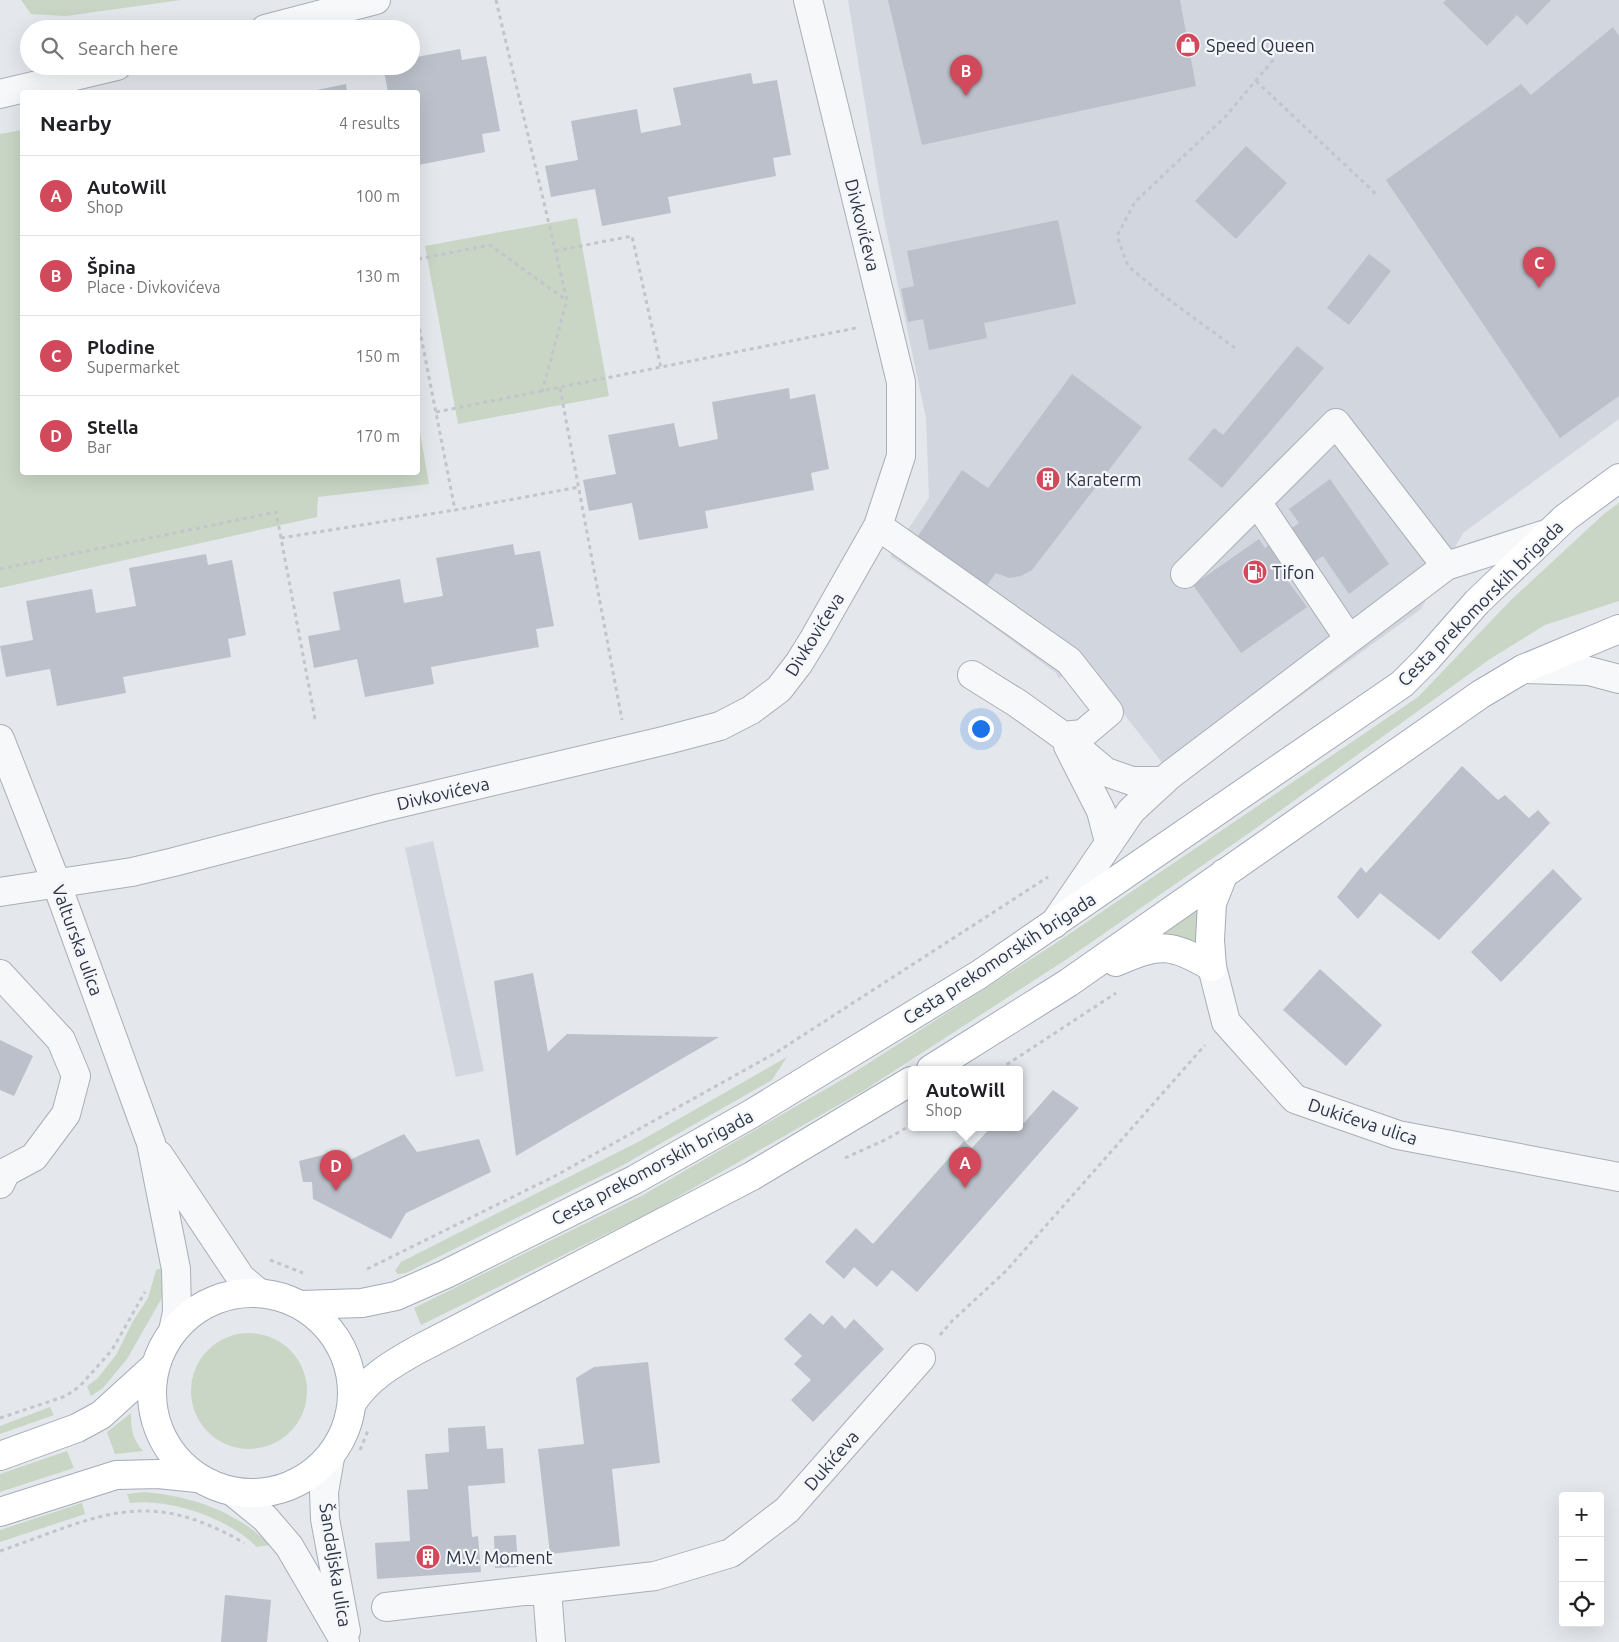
<!DOCTYPE html>
<html lang="en">
<head>
<meta charset="utf-8">
<style>
  :root { --surface:#fff; --page:#f2f2f2; --text:#202124; --muted:#757577; --line:#e0e0e0; --accent:#d1495b }
  body { margin:0; font-family:Ubuntu,sans-serif; background:var(--page); color:var(--text) }
  .controls { position:absolute; right:15px; bottom:15px; display:grid; overflow:hidden; border-radius:5px; box-shadow:0 5px 20px #0002 }
  .controls button { width:45px; height:45px; display:grid; place-items:center; padding:0; border:0; border-bottom:1px solid var(--line); background:var(--surface); color:var(--text); font:25px sans-serif }
  .you { position:absolute; left:980px; top:728px; width:18px; height:18px; margin:-12px; border:4px solid #fff; border-radius:50%; background:#1a73e8; box-shadow:0 0 0 8px #1a73e833 }
  .badge { display:grid; place-items:center; width:32px; height:32px; border-radius:50%; background:var(--accent); color:#fff; font-size:16px; font-weight:700 }
  .pin { position:absolute; translate:-50% -41px; filter:drop-shadow(0 1px 2px #0008) }
  .pin::after { content:''; position:absolute; top:26px; width:18px; height:15px; background:inherit; clip-path:polygon(0 0,100% 0,50% 100%) }
  .popup { position:absolute; left:908px; top:1066px; width:115px; height:65px; box-sizing:border-box; display:grid; place-content:center; border-radius:5px; background:var(--surface); filter:drop-shadow(0 1px 4px #0005); font-size:16px; white-space:nowrap; color:var(--muted) }
  .popup b { font-size:19px; color:var(--text) }
  .popup::after { content:''; position:absolute; left:50%; top:100%; margin-left:-10px; border:10px solid transparent; border-top-color:var(--surface) }
  .list { margin:0; padding:0; list-style:none }
  h2 { display:flex; justify-content:space-between; align-items:center; height:65px; margin:0; padding:0 20px; font-size:21px }
  h2 small { font-size:16px; font-weight:400; color:var(--muted) }
  .list li { display:grid; grid-template-columns:32px 1fr auto; gap:15px; align-items:center; box-sizing:border-box; height:80px; padding:0 20px; border-top:1px solid var(--line) }
  .list b { display:block; font-size:19px; white-space:nowrap }
  .list p { margin:0; font-size:16px; white-space:nowrap; color:var(--muted) }
  .list em { font-size:16px; font-style:normal; color:var(--muted) }
  .icon { flex:none; width:28px; height:28px; fill:none; stroke:currentColor; stroke-width:2; stroke-linecap:round; stroke-linejoin:round }
  .map { position:relative; flex:none; width:1619px; height:1642px; overflow:hidden }
  .search { position:absolute; background:var(--surface); box-shadow:0 5px 20px #0002; left:20px; top:20px; width:400px; height:55px; display:flex; align-items:center; gap:12px; box-sizing:border-box; padding:0 18px; border-radius:28px; color:var(--muted); font-size:19px }
  .panel { position:absolute; background:var(--surface); box-shadow:0 5px 20px #0002; left:20px; top:90px; width:400px; height:385px; border-radius:5px }
  .map>svg:first-child { display:block }
</style>
</head>
<body>
<div class="map">
<svg width="1619" height="1642" viewBox="0 0 1619 1642">
  <rect width="100%" height="100%" fill="#e4e7ec"/>
  <path fill="#d2d6de" d="M848,0H1619V419L1463,533L1421,609L1179,784L1079,657L1059,679L1056,673L969,609L890,556L929,498L926,418L884,219Z
    M433,841L484,1071L456,1077L405,848Z"/>
  <path fill="#c9d6c5" d="M21,0H181L66,16L31,14Z
    M22,130V472H418V421L429,484L318,497L317,517L0,588V134Z
    M577,218L609,396L458,424L425,246Z
    M1619,503V601L1545,625L1490,659L1252,831L1067,959L863,1091L653,1211L421,1325L414,1308L643,1195L850,1075L1053,945L1418,697L1511,600L1605,513Z
    M1200,904L1202,943L1182,937L1157,935Z
    M787,1057L772,1080L623,1165L406,1273L398,1274L395,1271L401,1262L640,1141Z
    M162,1268L163,1296L127,1359L103,1388L91,1396L87,1386L97,1379L116,1355L133,1321L148,1298L156,1270Z
    M191 1391a58 58 0 1 1 116 0a58 58 0 1 1-116 0Z
    M50,1407L54,1415L0,1434V1426Z
    M131,1413C131,1428 132,1439 143,1451L115,1454L107,1432Z
    M67,1451L74,1468L0,1492V1474Z
    M144,1492C191,1496 236,1511 270,1545L257,1547C228,1518 170,1498 130,1503L127,1494Z
    M82,1503L85,1514L0,1542V1530Z"/>
  <path fill="#bbc0ca" d="M888,0H1180L1196,86L922,145Z
    M1446,0H1551L1527,25L1517,15L1487,46L1443,3Z
    M1613,27L1619,36V396L1560,438L1386,180L1521,84L1531,95Z
    M460,49L462,60L486,56L500,131L482,134L485,152L418,165V92H388L383,66H411V58Z
    M751,73L753,84L777,80L791,155L773,158L776,176L668,197L671,213L602,226L595,189L551,197L545,166L578,160L571,121L637,109L641,133L681,125L673,88Z
    M346,84L347,92H307Z
    M1246,146L1287,183L1236,239L1195,201Z
    M1058,220L1076,304L984,323L987,338L929,350L923,319L908,322L901,289L914,286L907,251Z
    M1369,254L1391,271L1349,325L1327,308Z
    M1297,346L1324,368L1222,488L1188,459L1214,428L1223,435Z
    M1072,374L1142,427L1032,570L1021,576L1009,578L996,573L981,593L914,542L962,470L988,488Z
    M789,388L790,399L815,394L829,469L811,473L814,490L705,511L708,528L639,540L632,503L589,511L583,480L616,474L608,435L674,423L679,447L718,439L712,402Z
    M1330,479L1389,564L1349,594L1323,556L1287,580L1307,607L1241,653L1193,585L1259,539L1265,548L1299,523L1289,509Z
    M513,544L515,555L540,551L554,626L536,629L539,647L431,667L434,684L365,697L357,659L314,668L308,636L340,630L333,592L400,579L404,603L443,596L436,558Z
    M206,554L208,565L232,560L246,635L228,639L231,657L123,677L126,693L57,706L50,669L6,677L0,646L33,640L26,601L92,589L96,613L136,606L129,568Z
    M1462,766L1498,800L1505,795L1529,818L1538,810L1550,823L1439,940L1380,893L1358,919L1337,897L1361,867L1366,873Z
    M1553,869L1582,899L1501,982L1471,952Z
    M1320,969L1382,1025L1346,1066L1283,1010Z
    M533,973L548,1052L567,1034L719,1037L516,1156L494,981Z
    M0,1040L33,1056L14,1096L0,1090Z
    M1053,1090L1079,1108L917,1292L892,1270L877,1287L854,1267L844,1279L825,1262L856,1228L873,1244L964,1141L972,1148L991,1127H1019V1120L1024,1123Z
    M404,1134L417,1152L479,1139L491,1172L406,1213L391,1239L313,1199L312,1182H303L299,1161L331,1153L333,1168Z
    M810,1313L823,1325L832,1315L845,1329L854,1319L884,1349L813,1422L791,1400L811,1380L794,1364L802,1356L784,1339Z
    M648,1362L660,1463L612,1469L620,1546L550,1554L538,1449L584,1444L576,1378L594,1367Z
    M485,1426L487,1449L503,1448L505,1483L468,1486L472,1537L478,1536L481,1572L377,1579L375,1543L410,1541L407,1490L428,1489L425,1454L449,1452L448,1428Z
    M516,1535L518,1567L495,1568L494,1536Z
    M225,1595L271,1600L267,1642H221Z"/>
  <g fill="none" stroke-linecap="round" stroke-linejoin="round">
    <defs>
      <path id="minor" d="M265,29L376,0
        M0,94L117,66
        M1257,502L1349,639
        M878,526L1069,661L1109,712L1083,734L1063,736
        M1185,574L1336,423L1446,566
        M1523,669L1589,671L1619,679
        M972,675L1017,703L1063,736L1106,772L1132,781H1163
        M0,739L56,882L151,1143L176,1269L177,1312L173,1331
        M1068,746L1101,811L1109,842
        M0,892L132,872L174,862L380,808L667,740L720,726L751,710L779,689L799,663L815,637L878,526L901,456V382L808,0
        M1054,924L1131,811L1170,775L1446,566L1549,533
        M1212,967L1226,1022L1295,1099L1398,1135L1619,1177
        M0,974L61,1040L76,1076L66,1114L34,1157L6,1172L0,1184
        M159,1155L241,1278L259,1293
        M330,1458L324,1492L325,1519L346,1631
        M233,1492L265,1518L289,1546L345,1642
        M547,1589L551,1642
        M386,1607L655,1576L731,1553L787,1510L921,1358"/>
      <path id="major" d="M1116,962C1160,943 1170,943 1212,967
        M1212,967L1210,940L1212,903L1224,873
        M931,1069L1068,983L1481,694L1523,669L1619,629
        M152 1393a100 100 0 1 1 200 0a100 100 0 1 1-200 0Z
        M301,1305L362,1303L396,1296L446,1274L634,1180L751,1114L980,974L1402,684L1426,660L1477,602L1565,518L1619,478
        M352,1403C368,1378 392,1364 417,1350L752,1176L911,1081
        M0,1456L77,1428L101,1415L156,1365
        M0,1512L116,1475L158,1474L197,1478"/>
    </defs>
    <use href="#minor" stroke="#a9aeb7" stroke-width="30"/>
    <use href="#major" stroke="#a3abb8" stroke-width="30"/>
    <path stroke="#c2c5cb" stroke-width="3" stroke-dasharray="4 4" stroke-linecap="butt" d="M496,0L567,300L542,392
      M1256,81L1376,194
      M555,251L632,236L661,368
      M418,259L490,245L566,300
      M418,321L455,510L579,487
      M1235,348L1164,296L1128,266L1117,236L1135,202L1225,117L1274,59
      M560,388L622,720
      M436,412L856,328
      M0,569L276,512L281,538
      M315,719L281,538L455,510
      M1000,1069L1116,993
      M845,1158L887,1139L911,1125
      M270,1260L303,1273
      M367,1269L555,1176L777,1052L1048,877
      M940,1335L952,1321L1006,1271L1205,1045
      M0,1418L66,1396L80,1386L112,1350L145,1292
      M360,1450L369,1428
      M0,1551C98,1517 145,1485 244,1543"/>
    <use href="#minor" stroke="#f7f8fa" stroke-width="28"/>
    <use href="#major" stroke="#fff" stroke-width="28"/>
  </g>
  <defs>
    <symbol id="shop-disc" viewBox="-11 -11 22 22"><circle r="9.5" fill="#d1495b" stroke="#f4f6f9"/><path d="M-5-2.5h2.3a2.7 3.5 0 0 1 5.4 0H5L5.5 6h-11ZM-1.5-2.5h3a1.5 2.3 0 0 0-3 0Z" fill="#fff"/></symbol>
    <symbol id="building-disc" viewBox="-11 -11 22 22"><circle r="9.5" fill="#d1495b" stroke="#f4f6f9"/><path d="M-4-6H4V6H1V3H-1V6H-4ZM-2.5-4.3h1.7v1.8h-1.7ZM.8-4.3h1.7v1.8H.8ZM-2.5-1h1.7V.8h-1.7ZM.8-1h1.7V.8H.8Z" fill="#fff"/></symbol>
    <symbol id="fuel-disc" viewBox="-11 -11 22 22"><circle r="9.5" fill="#d1495b" stroke="#f4f6f9"/><path d="M-5.5-6h7V0h2V4h1.3V-2.5L3-4.5l.8-.8L6-3V5H2.5V1h-1V6h-7ZM-4.2-4.7v3.2H.2V-4.7Z" fill="#fff"/></symbol>
  </defs>
  <g fill-rule="evenodd">
    <use href="#shop-disc" x="1174" y="31" width="28" height="28"/>
    <use href="#building-disc" x="1034" y="465" width="28" height="28"/>
    <use href="#fuel-disc" x="1241" y="558" width="28" height="28"/>
    <use href="#building-disc" x="414" y="1543" width="28" height="28"/>
  </g>
  <g text-anchor="middle" dominant-baseline="central" stroke-width="4.5" stroke-linejoin="round" paint-order="stroke">
    <g font-size="18" fill="#2b3445" stroke="#f4f6f9" text-anchor="start">
      <text x="1206" y="45">Speed Queen</text>
      <text x="1066" y="479">Karaterm</text>
      <text x="1272" y="572">Tifon</text>
      <text x="446" y="1557">M.V. Moment</text>
    </g>
    <g font-size="18" fill="#2b3445" stroke="#f4f6f9">
      <text transform="translate(863 225) rotate(76)">Divkovićeva</text>
      <text transform="translate(1480 603) rotate(-45)">Cesta prekomorskih brigada</text>
      <text transform="translate(814 634) rotate(-58)">Divkovićeva</text>
      <text transform="translate(443 793) rotate(-13)">Divkovićeva</text>
      <text transform="translate(78 940) rotate(70)">Valturska ulica</text>
      <text transform="translate(999 958) rotate(-33)">Cesta prekomorskih brigada</text>
      <text transform="translate(1363 1121) rotate(18)">Dukićeva ulica</text>
      <text transform="translate(652 1167) rotate(-28)">Cesta prekomorskih brigada</text>
      <text transform="translate(831 1460) rotate(-49)">Dukićeva</text>
      <text transform="translate(336 1565) rotate(81)">Šandaljska ulica</text>
    </g>
  </g>
</svg>
<div class="controls">
<button>+</button>
<button>−</button>
<button><svg class="icon" aria-label="locate" viewBox="0 0 24 24"><circle cx="12" cy="12" r="6"/><path d="M12 2v4M12 18v4M2 12h4M18 12h4"/></svg></button>
</div>
<div class="you"></div>
<div class="pin badge" style="left:965px;top:1188px">A</div>
<div class="popup"><b>AutoWill</b>Shop</div>
<div class="pin badge" style="left:966px;top:96px">B</div>
<div class="pin badge" style="left:1539px;top:288px">C</div>
<div class="pin badge" style="left:336px;top:1191px">D</div>
<div class="search"><svg class="icon" aria-label="search" viewBox="0 0 24 24"><circle cx="10" cy="10" r="6"/><path d="M15 15l6 6"/></svg>Search here</div>
<section class="panel">
<h2>Nearby<small>4 results</small></h2>
<ul class="list">
<li><span class="badge">A</span><div><b>AutoWill</b><p>Shop</p></div><em>100 m</em></li>
<li><span class="badge">B</span><div><b>Špina</b><p>Place · Divkovićeva</p></div><em>130 m</em></li>
<li><span class="badge">C</span><div><b>Plodine</b><p>Supermarket</p></div><em>150 m</em></li>
<li><span class="badge">D</span><div><b>Stella</b><p>Bar</p></div><em>170 m</em></li>
</ul>
</section>
</div>
</body>
</html>
